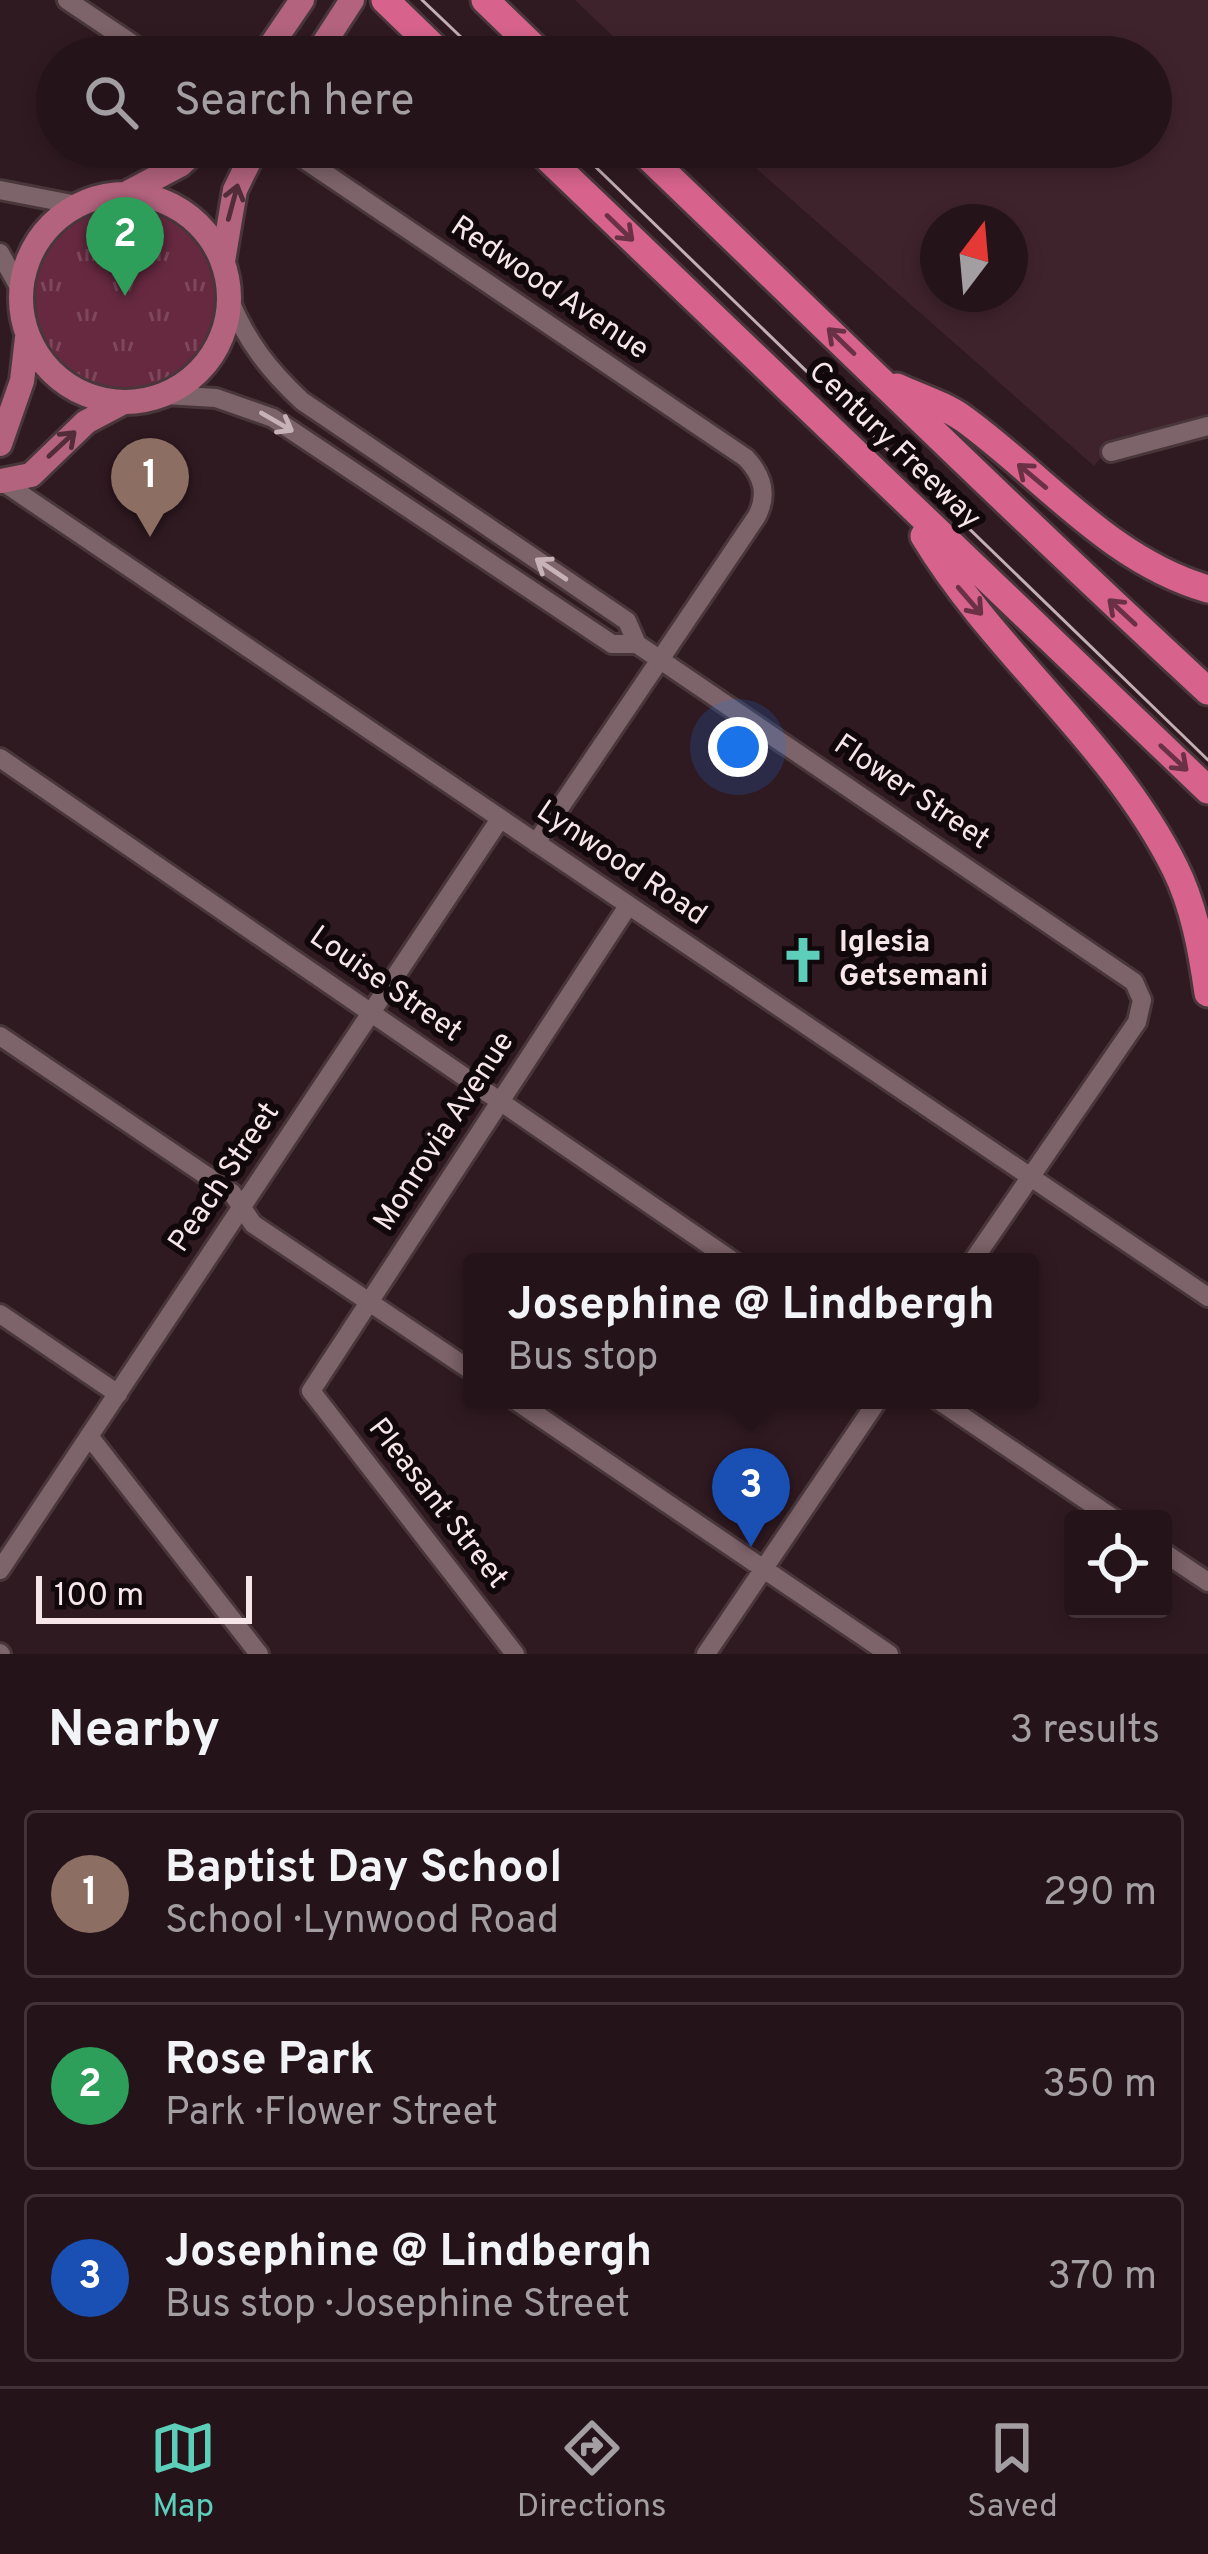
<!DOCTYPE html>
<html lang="en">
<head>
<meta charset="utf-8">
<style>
  :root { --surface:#241419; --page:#2c1d22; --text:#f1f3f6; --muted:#a39ea2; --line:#413338; --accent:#5cceba }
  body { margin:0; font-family:Overpass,sans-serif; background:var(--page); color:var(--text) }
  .controls { position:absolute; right:36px; bottom:36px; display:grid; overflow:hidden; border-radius:12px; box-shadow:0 6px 18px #0003 }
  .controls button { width:108px; height:108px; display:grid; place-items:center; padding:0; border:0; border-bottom:3px solid var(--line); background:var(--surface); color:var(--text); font:60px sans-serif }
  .compass { position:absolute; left:920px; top:204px; width:108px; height:108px; border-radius:50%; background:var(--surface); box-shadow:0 6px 18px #0003; rotate:16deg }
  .scale { position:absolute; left:36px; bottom:30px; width:216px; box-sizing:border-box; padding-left:12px; border:6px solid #f6e6ea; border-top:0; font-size:33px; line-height:42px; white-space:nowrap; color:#f6e6ea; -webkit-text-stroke:9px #11080b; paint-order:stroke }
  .you { position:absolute; left:738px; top:747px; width:42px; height:42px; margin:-30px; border:9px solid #fff; border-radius:50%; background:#1a73e8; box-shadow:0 0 0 18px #1a73e833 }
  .badge { display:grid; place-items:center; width:78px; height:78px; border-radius:50%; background:var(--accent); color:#fff; font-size:39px; font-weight:700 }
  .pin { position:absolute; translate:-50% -99px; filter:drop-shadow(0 3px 6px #0008) }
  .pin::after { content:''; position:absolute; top:63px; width:42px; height:36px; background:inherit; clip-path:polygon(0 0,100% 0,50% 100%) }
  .popup { position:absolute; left:463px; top:1253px; width:576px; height:156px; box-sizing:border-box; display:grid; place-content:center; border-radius:12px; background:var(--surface); filter:drop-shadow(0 3px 9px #0005); font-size:39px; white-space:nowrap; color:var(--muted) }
  .popup b { font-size:45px; color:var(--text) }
  .popup::after { content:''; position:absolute; left:50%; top:100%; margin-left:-24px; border:24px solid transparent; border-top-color:var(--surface) }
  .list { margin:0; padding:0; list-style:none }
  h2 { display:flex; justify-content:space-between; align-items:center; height:156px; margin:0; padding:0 48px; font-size:51px }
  h2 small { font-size:39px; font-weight:400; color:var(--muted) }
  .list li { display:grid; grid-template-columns:78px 1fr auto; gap:36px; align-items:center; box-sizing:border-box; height:168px; margin:0 24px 24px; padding:0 24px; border:3px solid var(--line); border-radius:12px }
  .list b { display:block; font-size:45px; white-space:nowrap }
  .list p { margin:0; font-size:39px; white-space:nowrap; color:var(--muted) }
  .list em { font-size:39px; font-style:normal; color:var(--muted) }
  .icon { flex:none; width:66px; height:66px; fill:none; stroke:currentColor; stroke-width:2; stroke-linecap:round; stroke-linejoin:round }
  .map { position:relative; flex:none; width:1208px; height:1654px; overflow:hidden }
  .search { position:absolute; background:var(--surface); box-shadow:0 6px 18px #0003; left:36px; right:36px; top:36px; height:132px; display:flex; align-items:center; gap:30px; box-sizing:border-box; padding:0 42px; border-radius:66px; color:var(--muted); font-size:45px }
  .sheet { height:732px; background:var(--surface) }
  nav { display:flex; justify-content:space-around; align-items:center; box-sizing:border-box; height:168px; border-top:3px solid var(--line); background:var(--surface); font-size:33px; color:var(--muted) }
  nav a { display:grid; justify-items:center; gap:6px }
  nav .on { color:var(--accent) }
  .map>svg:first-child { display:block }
</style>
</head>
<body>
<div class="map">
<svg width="1208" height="1654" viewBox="0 0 1208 1654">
  <defs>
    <pattern id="park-tufts" width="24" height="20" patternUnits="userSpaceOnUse" patternTransform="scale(3)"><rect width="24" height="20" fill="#672940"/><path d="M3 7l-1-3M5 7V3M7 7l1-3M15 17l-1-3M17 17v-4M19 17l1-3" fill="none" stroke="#7d485c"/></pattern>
  </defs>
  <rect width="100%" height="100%" fill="#301a21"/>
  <path fill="#3f232c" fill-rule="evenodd" d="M575,0H1208V416L1114,442L1094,466L732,147H1151V57H635ZM938,222H1010V294H938Z"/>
  <path fill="url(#park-tufts)" d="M31 299a94 94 0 1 1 188 0a94 94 0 1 1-188 0Z"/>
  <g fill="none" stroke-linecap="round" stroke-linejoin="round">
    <defs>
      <path id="minor" d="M67,0L152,57
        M286,147L746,458C763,476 768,494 757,516L536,843
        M0,190L77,205
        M0,253L19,287
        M229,298C246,341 269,370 302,401L627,621L637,644L1134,982L1142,1000L1137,1022L972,1262
        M165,395L216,398L273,418L612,644H637
        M1111,452L1208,426
        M0,480L1208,1297
        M0,758L734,1262
        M0,1036L232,1193L253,1224L472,1371
        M0,1314L118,1394
        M515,1400L889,1654
        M938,1400L1114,1519
        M89,1436L259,1654
        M1163,1552L1208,1582
        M0,1570L500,819
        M0,1653L1,1654
        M515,1654L311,1391L628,906
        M706,1654L878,1400"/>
      <path id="major" d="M263,57L302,0
        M315,57L352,0
        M129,192L180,165L199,147
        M21 298a104 104 0 1 1 208 0a104 104 0 1 1-208 0Z
        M223,261L235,190L256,147
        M0,444L22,381L27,338
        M1,481L31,475L86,422L122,403"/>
      <path id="highway" d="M385,0L444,57
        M485,0L544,57
        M536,147L1208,790
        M638,147C828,329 1015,513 1208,691
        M897,387C919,397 945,405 964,419C1044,477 1110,561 1208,589
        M924,536C996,655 1112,742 1175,868C1194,906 1202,951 1208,993"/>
    </defs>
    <use href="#minor" stroke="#48363b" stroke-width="24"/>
    <use href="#major" stroke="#48363b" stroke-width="30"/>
    <use href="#highway" stroke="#48363b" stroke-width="33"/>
    <use href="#minor" stroke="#7d636a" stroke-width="18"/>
    <use href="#major" stroke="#b3637e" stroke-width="24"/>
    <use href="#highway" stroke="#d7638c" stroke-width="27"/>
    <path stroke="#c1afb4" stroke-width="3" d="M422,0L482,57
      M575,147L1208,760"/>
  </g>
  <defs><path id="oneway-shaft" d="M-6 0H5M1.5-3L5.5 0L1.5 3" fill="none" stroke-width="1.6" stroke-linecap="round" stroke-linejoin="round" transform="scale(3)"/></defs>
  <g stroke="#522c39">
    <use href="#oneway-shaft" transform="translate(233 202) rotate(-75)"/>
    <use href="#oneway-shaft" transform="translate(62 444) rotate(-43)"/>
  </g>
  <g stroke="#6a3145">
    <use href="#oneway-shaft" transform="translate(620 228) rotate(44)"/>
    <use href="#oneway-shaft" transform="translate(841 341) rotate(-136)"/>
    <use href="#oneway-shaft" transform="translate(1032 476) rotate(-140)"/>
    <use href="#oneway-shaft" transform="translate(970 601) rotate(49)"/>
    <use href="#oneway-shaft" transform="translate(1122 612) rotate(-137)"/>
    <use href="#oneway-shaft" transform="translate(1174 758) rotate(43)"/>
  </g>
  <g stroke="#c6b2b7">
    <use href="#oneway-shaft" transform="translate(277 422) rotate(30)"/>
    <use href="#oneway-shaft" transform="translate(551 569) rotate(-146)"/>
  </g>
  <defs>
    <symbol id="church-bare" viewBox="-9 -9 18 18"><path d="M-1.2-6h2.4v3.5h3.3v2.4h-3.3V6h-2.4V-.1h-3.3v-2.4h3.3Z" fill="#5cceba" stroke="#11080b" stroke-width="2.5" paint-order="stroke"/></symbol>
  </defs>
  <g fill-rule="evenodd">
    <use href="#church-bare" x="770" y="927" width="66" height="66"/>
  </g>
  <g text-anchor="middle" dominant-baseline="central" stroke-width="12" stroke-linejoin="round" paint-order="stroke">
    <g font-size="30" fill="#f6e6ea" stroke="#11080b">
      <text transform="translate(549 289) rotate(34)">Redwood Avenue</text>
      <text transform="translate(894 446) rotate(44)">Century Freeway</text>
      <text transform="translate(911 793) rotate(34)">Flower Street</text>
      <text transform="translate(621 864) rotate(34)">Lynwood Road</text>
      <text transform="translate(385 985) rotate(35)">Louise Street</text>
      <text transform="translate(445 1132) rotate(-57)">Monrovia Avenue</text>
      <text transform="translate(225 1178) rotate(-56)">Peach Street</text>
      <text transform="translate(437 1504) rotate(52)">Pleasant Street</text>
    </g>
    <g font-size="30" font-weight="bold" fill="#f6e6ea" stroke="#11080b" text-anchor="start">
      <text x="839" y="943">Iglesia<tspan x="839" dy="34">Getsemani</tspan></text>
    </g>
  </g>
</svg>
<div class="controls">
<button><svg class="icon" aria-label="locate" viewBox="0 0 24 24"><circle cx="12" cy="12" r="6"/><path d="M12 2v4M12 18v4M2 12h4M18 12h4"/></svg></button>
</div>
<svg class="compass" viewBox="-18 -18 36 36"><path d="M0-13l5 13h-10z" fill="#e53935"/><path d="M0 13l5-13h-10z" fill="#a39ea2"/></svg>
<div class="scale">100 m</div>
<div class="you"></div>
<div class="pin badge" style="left:150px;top:537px;background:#8d6e63">1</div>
<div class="pin badge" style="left:125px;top:296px;background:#2e9e5b">2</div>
<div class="pin badge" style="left:751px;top:1547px;background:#1a4fb4">3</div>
<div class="popup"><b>Josephine @ Lindbergh</b>Bus stop</div>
<div class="search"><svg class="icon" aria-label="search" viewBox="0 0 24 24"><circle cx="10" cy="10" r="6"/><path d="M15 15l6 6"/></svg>Search here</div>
</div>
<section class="sheet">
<h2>Nearby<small>3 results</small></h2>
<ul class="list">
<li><span class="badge" style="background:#8d6e63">1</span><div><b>Baptist Day School</b><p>School · Lynwood Road</p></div><em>290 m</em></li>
<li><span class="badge" style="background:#2e9e5b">2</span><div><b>Rose Park</b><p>Park · Flower Street</p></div><em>350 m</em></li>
<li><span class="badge" style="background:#1a4fb4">3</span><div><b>Josephine @ Lindbergh</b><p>Bus stop · Josephine Street</p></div><em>370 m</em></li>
</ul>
</section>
<nav>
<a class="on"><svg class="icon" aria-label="map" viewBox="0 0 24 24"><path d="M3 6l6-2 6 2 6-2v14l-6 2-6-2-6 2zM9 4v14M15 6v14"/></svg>Map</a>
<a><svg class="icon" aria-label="directions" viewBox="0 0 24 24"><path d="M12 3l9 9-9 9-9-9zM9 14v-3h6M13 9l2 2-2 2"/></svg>Directions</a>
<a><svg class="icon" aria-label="saved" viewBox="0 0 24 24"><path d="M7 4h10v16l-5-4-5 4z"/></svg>Saved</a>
</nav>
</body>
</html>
